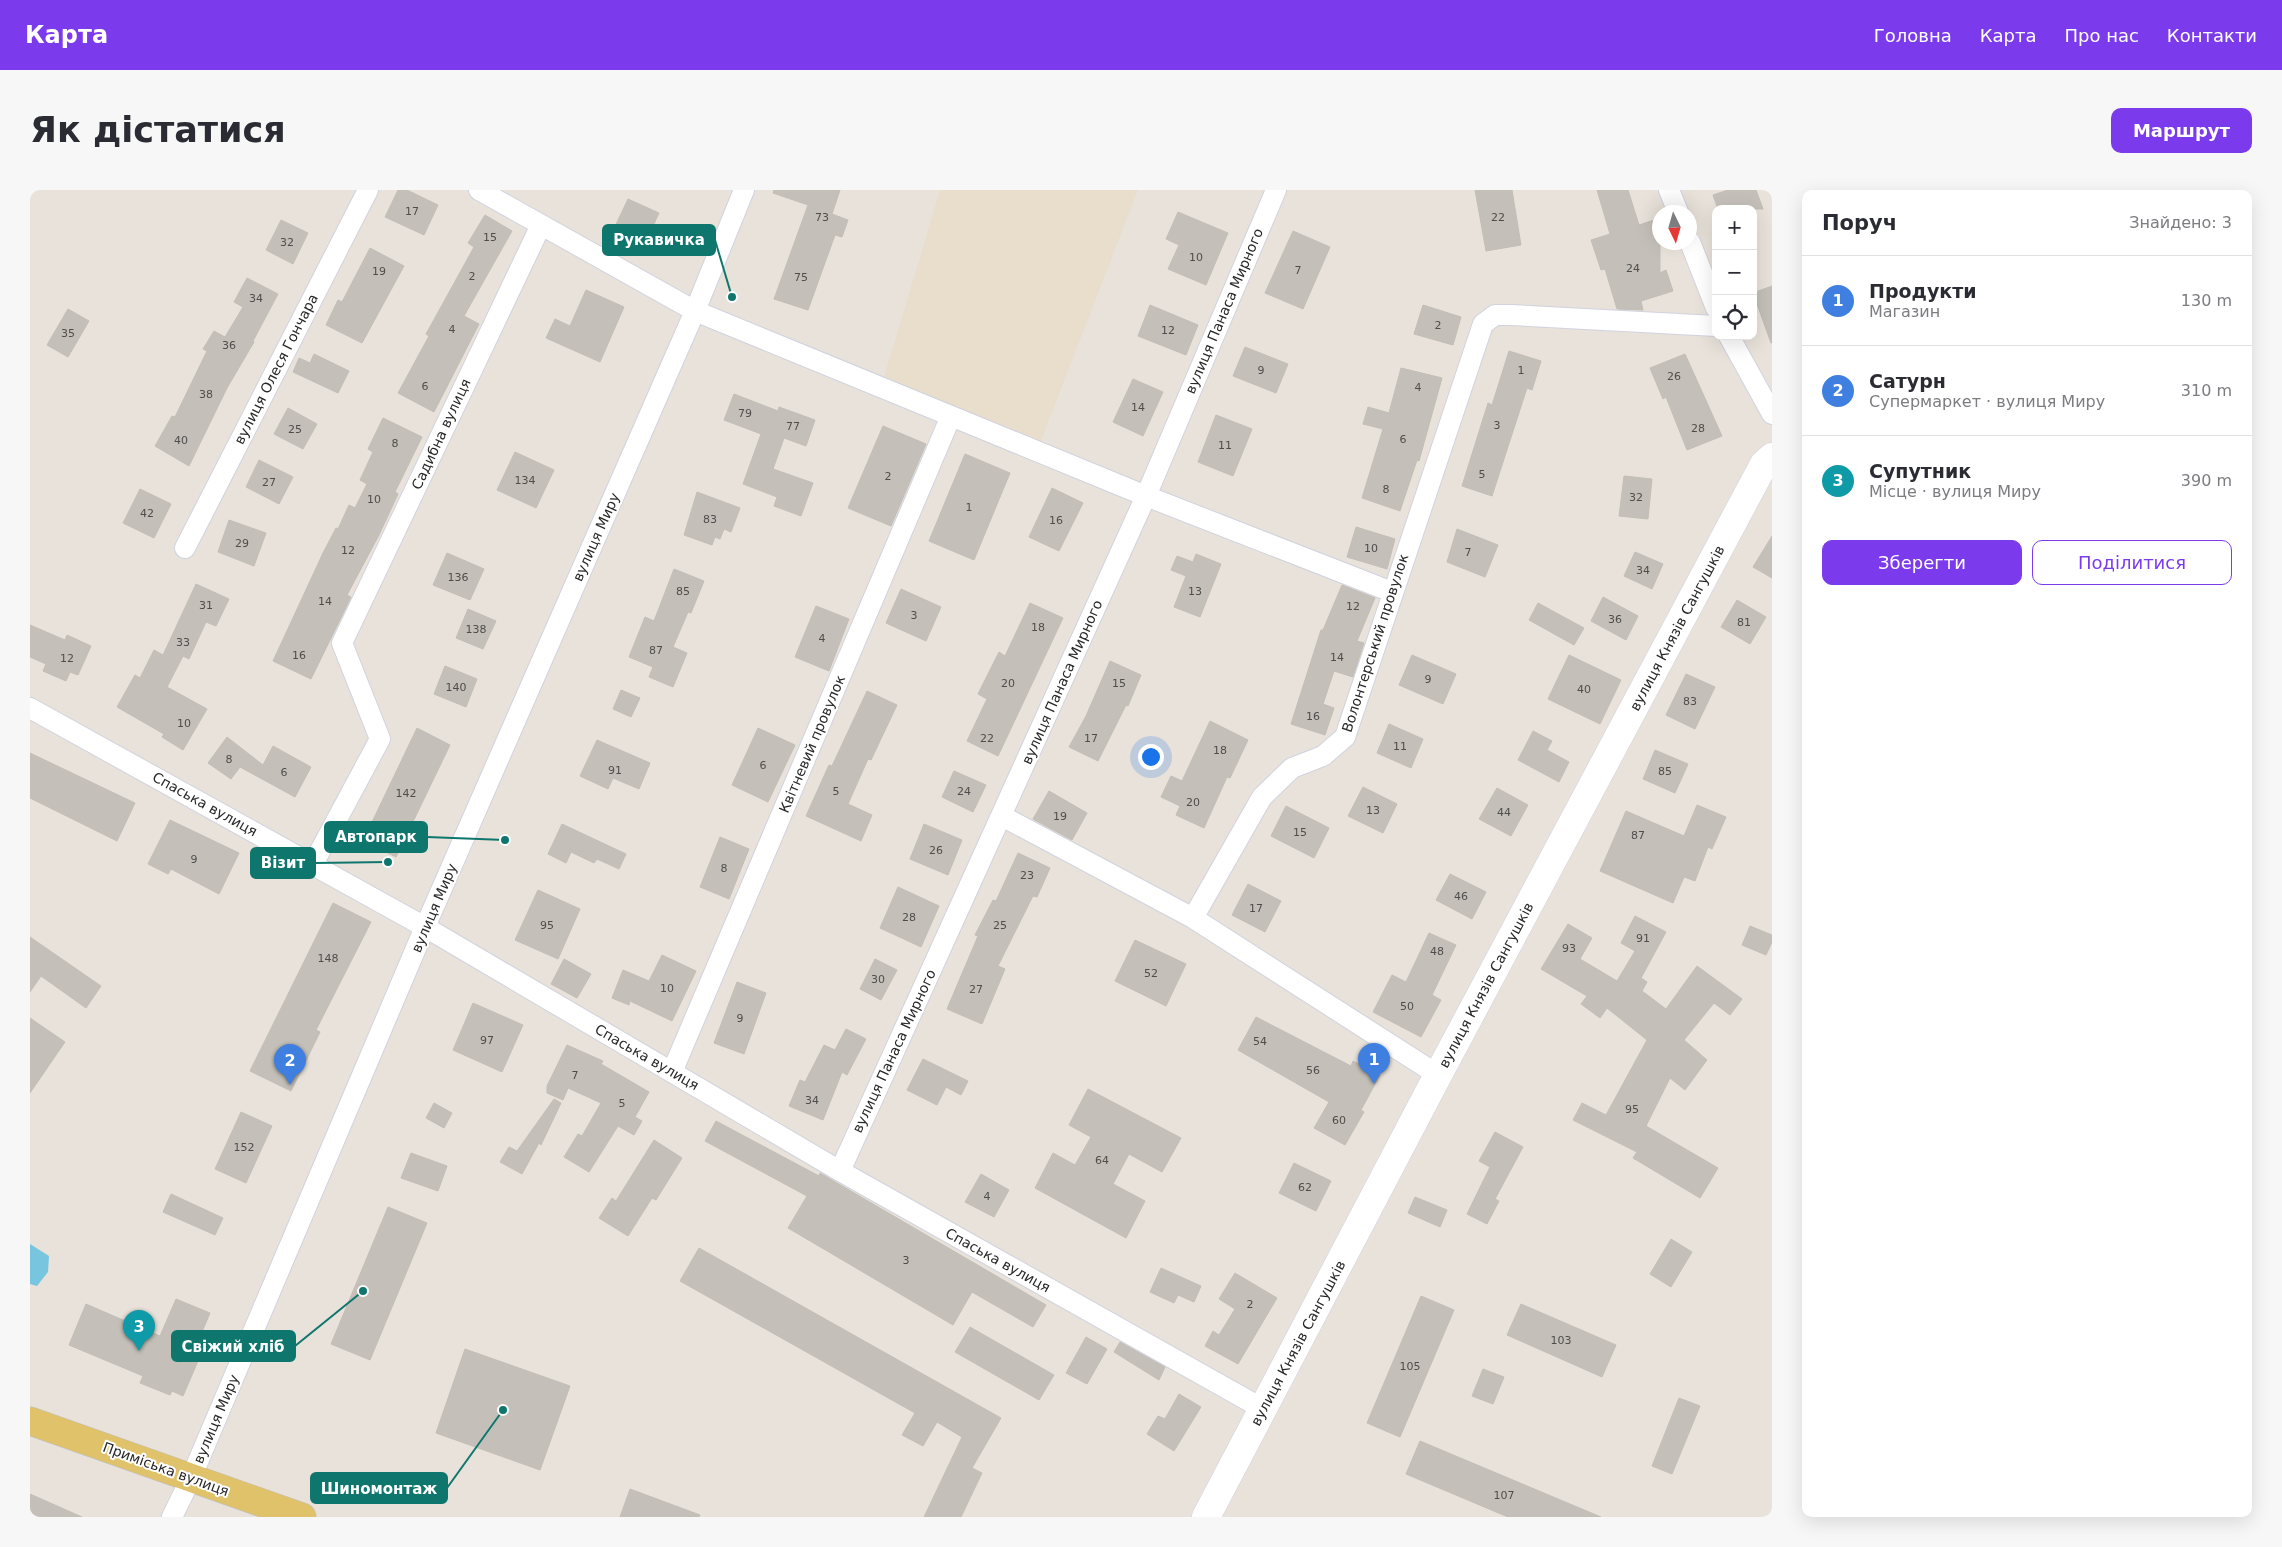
<!DOCTYPE html>
<html lang="uk">
<head>
<meta charset="utf-8">
<style>
  :root { --surface:#fff; --page:#f7f7f7; --text:#2b2b33; --muted:#7c7c81; --line:#e1e1e2; --accent:#7c3aed }
  body { margin:0; font-family:"DejaVu Sans",sans-serif; background:var(--page); color:var(--text) }
  .controls { position:absolute; right:15px; top:15px; display:grid; overflow:hidden; border-radius:10px; box-shadow:0 5px 20px #0002 }
  .controls button { width:45px; height:45px; display:grid; place-items:center; padding:0; border:0; border-bottom:1px solid var(--line); background:var(--surface); color:var(--text); font:25px sans-serif }
  .compass { position:absolute; left:1622px; top:15px; width:45px; height:45px; border-radius:50%; background:var(--surface); box-shadow:0 5px 20px #0002; rotate:175deg }
  .you { position:absolute; left:1120px; top:566px; width:18px; height:18px; margin:-12px; border:4px solid #fff; border-radius:50%; background:#1a73e8; box-shadow:0 0 0 8px #1a73e833 }
  .badge { display:grid; place-items:center; width:32px; height:32px; border-radius:50%; background:var(--accent); color:#fff; font-size:16px; font-weight:700 }
  .pin { position:absolute; translate:-50% -41px; filter:drop-shadow(0 1px 2px #0008) }
  .pin::after { content:''; position:absolute; top:26px; width:18px; height:15px; background:inherit; clip-path:polygon(0 0,100% 0,50% 100%) }
  .list { margin:0; padding:0; list-style:none }
  h2 { display:flex; justify-content:space-between; align-items:center; height:65px; margin:0; padding:0 20px; font-size:21px }
  h2 small { font-size:16px; font-weight:400; color:var(--muted) }
  .list li { display:grid; grid-template-columns:32px 1fr auto; gap:15px; align-items:center; box-sizing:border-box; height:90px; padding:0 20px; border-top:1px solid var(--line) }
  .list b { display:block; font-size:19px; white-space:nowrap }
  .list p { margin:0; font-size:16px; white-space:nowrap; color:var(--muted) }
  .list em { font-size:16px; font-style:normal; color:var(--muted) }
  .actions { display:flex; gap:10px; padding:15px 20px }
  .actions a { flex:1; padding:11px 0; border:1px solid var(--accent); border-radius:10px; text-align:center; font-size:18px; color:var(--accent) }
  .actions .main { background:var(--accent); color:#fff }
  .icon { flex:none; width:28px; height:28px; fill:none; stroke:currentColor; stroke-width:2; stroke-linecap:round; stroke-linejoin:round }
  .map { position:relative; flex:none; width:1742px; height:1327px; overflow:hidden; border-radius:10px }
  header { display:flex; align-items:center; gap:30px; box-sizing:border-box; height:70px; padding:0 25px; background:var(--accent); color:#fff }
  header strong { font-size:24px }
  nav { display:flex; gap:28px; margin-inline-start:auto; font-size:18px }
  .intro { display:flex; align-items:center; justify-content:space-between; box-sizing:border-box; height:120px; padding:0 30px }
  h1 { margin:0; font-size:35px }
  .button { padding:12px 22px; border-radius:10px; background:var(--accent); color:#fff; font-size:18px; font-weight:700 }
  main { display:flex; gap:30px; padding:0 30px }
  aside { flex:1; background:var(--surface); border-radius:10px; box-shadow:0 5px 20px #0002 }
  .map>svg:first-child { display:block }
</style>
</head>
<body>
<header>
<strong>Карта</strong>
<nav><a>Головна</a><a>Карта</a><a>Про нас</a><a>Контакти</a></nav>
</header>
<div class="intro"><h1>Як дістатися</h1><a class="button">Маршрут</a></div>
<main>
<div class="map">
<svg width="1742" height="1327" viewBox="0 0 1742 1327">
  <rect width="100%" height="100%" fill="#e8e2da"/>
  <path fill="#e8decb" d="M910,0H1108L1007,261L851,197Z"/>
  <path fill="#78c5df" d="M0,1054L19,1066L18,1082L7,1096L0,1094Z"/>
  <path fill="#c4c0b9" stroke="#c3beb5" d="M368,0H377L408,15L394,45L355,27Z
    M744,0H810L802,24L818,30L812,47L805,45L778,120L744,109L778,15L743,3Z
    M1445,0H1482L1491,55L1456,61Z
    M1567,0H1598L1609,35L1624,30L1630,47V83L1636,80L1643,101L1611,111L1613,120L1587,119L1575,79L1571,80L1561,50L1580,44Z
    M1698,0H1726L1733,19H1688L1683,5Z
    M598,9L629,23L612,60L581,45Z
    M1148,22L1198,43L1176,95L1138,79L1149,55L1136,49Z
    M455,25L482,41L434,126L449,134L404,222L368,203L399,146L396,144L444,57L438,53Z
    M251,30L278,43L263,74L236,60Z
    M1263,41L1300,57L1273,119L1235,103Z
    M340,58L374,76L332,153L296,135L308,110L312,112Z
    M217,88L248,104L223,151L224,152L197,198L159,276L125,256L142,226L145,227L177,161L173,159L184,141L195,147L213,117L204,112Z
    M1742,96V153H1741L1723,103Z
    M556,100L594,117L570,172L516,148L525,129L540,136Z
    M1120,115L1168,135L1156,165L1108,146Z
    M1393,115L1431,127L1423,155L1384,144Z
    M38,119L59,131L38,167L17,155Z
    M1215,157L1258,174L1246,203L1203,186Z
    M1479,161L1511,171L1502,200L1497,198L1462,306L1432,296L1458,213L1462,215Z
    M284,164L319,181L308,203L263,182L269,168L280,173Z
    M1655,164L1692,246L1657,260L1636,207L1633,209L1620,178Z
    M1371,178L1412,188L1389,271L1387,270L1370,321L1332,308L1353,239L1333,234L1338,217L1359,223Z
    M1103,189L1133,202L1113,246L1083,232Z
    M704,204L748,221L749,217L785,230L776,256L754,248L743,279L783,293L771,326L744,316L747,307L713,294L731,244L694,230Z
    M258,218L287,234L273,259L244,244Z
    M1186,225L1222,239L1203,286L1168,272Z
    M353,228L392,247L365,302L368,304L349,345L317,405L321,407L281,489L243,471L293,363L306,338L308,339L319,315L325,318L337,294L330,290L343,262L338,259Z
    M853,236L896,254L861,336L818,318Z
    M485,262L524,280L506,318L467,300Z
    M935,264L980,283L944,370L899,351Z
    M229,270L263,287L249,314L216,297Z
    M1594,286L1622,289L1618,329L1589,326Z
    M1022,298L1053,313L1029,361L999,347Z
    M110,299L141,314L124,348L93,333Z
    M667,302L710,318L701,342L694,339L690,349L685,347L682,355L654,345Z
    M199,330L236,343L224,376L188,362Z
    M1326,337L1365,349L1357,379L1317,367Z
    M1427,339L1468,355L1455,387L1417,372Z
    M1742,346V388L1723,377Z
    M1605,362L1633,374L1622,399L1594,386Z
    M417,363L454,379L440,410L403,395Z
    M1166,364L1191,374L1170,427L1144,417L1156,386L1141,380L1147,366L1163,372Z
    M644,379L674,391L661,423L658,422L643,457L657,463L643,497L619,487L623,477L599,467L615,427L624,431Z
    M166,394L199,409L186,436L176,432L159,469L153,466L137,497L177,519L153,560L132,547L134,544L87,517L105,485L110,488L124,460L133,465Z
    M1312,395L1345,408L1327,451L1334,453L1323,487L1304,481L1293,514L1304,518L1295,545L1261,534L1291,440H1293Z
    M871,399L911,417L896,451L856,433Z
    M1573,407L1608,426L1596,450L1561,431Z
    M1707,410L1736,427L1720,454L1691,437Z
    M1000,413L1033,428L968,566L937,551L957,509L948,504L969,462L975,466Z
    M1508,413L1554,438L1544,455L1499,430Z
    M786,416L819,429L799,481L765,467Z
    M438,419L466,431L453,459L426,448Z
    M0,435L35,450L37,445L61,456L48,485L40,482L36,491L13,481L16,474L0,467Z
    M1382,465L1426,484L1413,514L1369,495Z
    M1539,465L1591,490L1570,534L1518,509Z
    M1080,471L1111,485L1098,516L1096,515L1068,571L1039,557L1056,526Z
    M415,476L447,489L436,517L404,504Z
    M1656,484L1685,497L1665,539L1636,525Z
    M591,500L610,508L601,527L583,519Z
    M837,501L867,515L841,570L838,569L818,614L842,625L831,651L776,626L799,575L802,576Z
    M1180,531L1218,550L1200,588L1197,587L1174,638L1146,625L1150,616L1131,607L1141,586L1152,591Z
    M1359,534L1393,549L1381,578L1347,563Z
    M387,538L420,555L366,667L333,651Z
    M728,538L765,555L738,612L702,595Z
    M1503,541L1522,551L1517,560L1539,572L1529,592L1488,570Z
    M197,547L233,575L243,556L281,577L265,607L210,577L201,589L178,573Z
    M567,550L620,573L609,599L583,588L578,599L550,586Z
    M1625,560L1658,574L1645,603L1613,589Z
    M0,563L105,613L87,651L0,608Z
    M924,581L956,595L943,622L912,607Z
    M1333,597L1367,614L1353,643L1318,626Z
    M1467,598L1498,615L1481,646L1449,629Z
    M1019,601L1057,623L1042,650L1003,629Z
    M1667,615L1696,627L1682,659L1678,657L1665,691L1654,687L1643,713L1570,681L1596,621L1654,646Z
    M1256,616L1299,638L1284,668L1241,646Z
    M140,630L209,663L189,704L141,679L138,684L118,674Z
    M532,634L596,664L589,679L567,669L564,673L541,662L536,673L518,664Z
    M894,634L932,650L918,685L880,669Z
    M690,647L719,659L699,709L670,697Z
    M988,663L1020,678L1007,707L1003,706L968,776L975,779L952,834L917,819L948,746L945,745L963,710L966,711Z
    M1420,684L1456,702L1442,729L1406,710Z
    M1218,694L1251,711L1235,742L1202,725Z
    M868,697L909,716L891,757L850,738Z
    M508,700L550,719L528,769L485,750Z
    M303,713L341,732L286,840L290,842L261,901L220,881Z
    M1605,726L1636,742L1611,788L1617,792L1612,801L1636,819L1667,776L1712,809L1700,825L1684,813L1654,850L1677,870L1655,900L1640,888L1616,936L1688,978L1670,1008L1603,968L1607,962L1543,930L1552,913L1576,925L1617,850L1577,818L1570,828L1551,814L1557,806L1511,779L1538,734L1562,748L1550,769L1587,791L1605,761L1591,753Z
    M1720,736L1742,745V752L1736,765L1712,755Z
    M1399,743L1426,755L1402,805L1411,810L1391,847L1343,822L1362,785L1376,792Z
    M0,747L71,796L56,818L11,786L0,802Z
    M1105,750L1156,774L1136,816L1085,791Z
    M632,765L666,781L642,831L600,811L599,815L582,808L593,780L619,791Z
    M534,769L561,784L547,808L521,794Z
    M845,769L867,780L851,810L830,799Z
    M707,792L736,803L714,864L684,853Z
    M443,813L493,835L472,882L423,860Z
    M1226,827L1321,876L1323,871L1350,885L1331,920L1334,922L1315,955L1284,938L1299,912L1208,860Z
    M0,828L35,852L0,903Z
    M816,839L836,849L817,885L812,882L793,930L759,916L770,890L775,892L794,855L805,860Z
    M537,855L573,871L571,874L619,902L605,927L612,931L604,945L588,936L559,982L534,967L548,944L552,946L571,913L538,898L533,910L517,903V896Z
    M893,869L938,891L931,905L916,897L907,915L877,900Z
    M1058,899L1151,948L1132,982L1099,964L1083,994L1115,1011L1096,1048L1005,998L1023,963L1045,975L1061,947L1039,935Z
    M524,909L531,913L511,955L509,953L492,984L470,972L479,957L487,961Z
    M404,913L422,923L414,938L396,928Z
    M211,922L242,936L216,993L185,979Z
    M686,931L789,986L790,983L1016,1115L1003,1137L942,1102L923,1135L758,1038L777,1006L675,951Z
    M1465,942L1493,957L1465,1009L1469,1011L1457,1034L1437,1024L1460,977L1449,971Z
    M624,950L652,968L626,1010L622,1008L598,1046L569,1028L582,1008L586,1011Z
    M381,963L417,976L408,1001L371,988Z
    M1264,973L1301,991L1286,1021L1249,1003Z
    M951,984L979,1000L964,1027L935,1012Z
    M141,1004L193,1028L185,1045L133,1022Z
    M1385,1007L1417,1020L1410,1037L1378,1023Z
    M358,1017L397,1033L340,1170L301,1154Z
    M1641,1049L1662,1062L1641,1097L1620,1084Z
    M669,1058L971,1228L942,1278L952,1283L931,1327H894L932,1247L907,1232L893,1256L872,1245L885,1223L650,1091Z
    M1131,1078L1171,1096L1164,1112L1148,1105L1144,1113L1120,1102Z
    M1205,1083L1247,1108L1208,1174L1175,1156L1183,1141L1189,1145L1205,1119L1189,1109Z
    M1391,1106L1424,1120L1370,1247L1337,1233Z
    M146,1109L180,1123L161,1168L168,1171L153,1206L142,1201L140,1205L110,1193L113,1186L39,1155L56,1114L130,1146Z
    M1491,1114L1586,1155L1572,1187L1477,1145Z
    M940,1137L1024,1185L1009,1210L925,1162Z
    M1056,1147L1077,1159L1057,1194L1036,1183Z
    M1090,1152L1135,1177L1129,1190L1084,1162Z
    M435,1159L540,1196L510,1280L406,1243Z
    M1453,1179L1474,1187L1463,1214L1442,1206Z
    M1149,1204L1171,1217L1144,1261L1117,1244L1128,1226L1135,1229Z
    M1649,1208L1670,1216L1642,1284L1622,1276Z
    M1390,1251L1571,1327H1478L1376,1284Z
    M600,1299L670,1325L669,1327H590Z
    M0,1304L52,1327H0Z"/>
  <g fill="none" stroke-linecap="round" stroke-linejoin="round">
    <defs>
      <path id="minor" d="M449,0L665,121L1116,306L1362,402
        M1639,0L1648,22
        M1660,52L1686,118
        M1699,146L1742,224
        M155,358L338,0
        M0,518L395,737L810,981L1233,1219
        M972,626L1163,728
        M283,674L350,549L312,453L511,35
        M642,882L921,226
        M1408,885L1163,728L1232,607L1262,578L1293,566L1315,547L1453,134L1465,125H1481L1686,136
        M810,981L1116,306L1246,0
        M142,1327L161,1288L395,737L665,121L714,0"/>
      <path id="secondary" d="M1176,1327L1408,885L1734,274L1742,267"/>
      <path id="primary" d="M0,1231L272,1327"/>
    </defs>
    <use href="#minor" stroke="#d0d3df" stroke-width="22"/>
    <use href="#secondary" stroke="#d0d3df" stroke-width="29"/>
    <use href="#primary" stroke="#c3c3c3" stroke-width="29"/>
    <use href="#minor" stroke="#fff" stroke-width="20"/>
    <use href="#secondary" stroke="#fff" stroke-width="28"/>
    <use href="#primary" stroke="#dfc269" stroke-width="28"/>
  </g>
  <g text-anchor="middle" dominant-baseline="central" stroke-width="4" stroke-linejoin="round" paint-order="stroke">
    <g font-size="11" fill="#4e4d4c">
      <text x="382" y="21">17</text>
      <text x="792" y="27">73</text>
      <text x="1468" y="27">22</text>
      <text x="460" y="47">15</text>
      <text x="257" y="52">32</text>
      <text x="1166" y="67">10</text>
      <text x="1603" y="78">24</text>
      <text x="1268" y="80">7</text>
      <text x="349" y="81">19</text>
      <text x="442" y="86">2</text>
      <text x="771" y="87">75</text>
      <text x="226" y="108">34</text>
      <text x="1408" y="135">2</text>
      <text x="422" y="139">4</text>
      <text x="1138" y="140">12</text>
      <text x="38" y="143">35</text>
      <text x="199" y="155">36</text>
      <text x="1231" y="180">9</text>
      <text x="1491" y="180">1</text>
      <text x="1644" y="186">26</text>
      <text x="395" y="196">6</text>
      <text x="1388" y="197">4</text>
      <text x="176" y="204">38</text>
      <text x="1108" y="217">14</text>
      <text x="715" y="223">79</text>
      <text x="1467" y="235">3</text>
      <text x="763" y="236">77</text>
      <text x="1668" y="238">28</text>
      <text x="265" y="239">25</text>
      <text x="1373" y="249">6</text>
      <text x="151" y="250">40</text>
      <text x="365" y="253">8</text>
      <text x="1195" y="255">11</text>
      <text x="1452" y="284">5</text>
      <text x="858" y="286">2</text>
      <text x="495" y="290">134</text>
      <text x="239" y="292">27</text>
      <text x="1356" y="299">8</text>
      <text x="1606" y="307">32</text>
      <text x="344" y="309">10</text>
      <text x="939" y="317">1</text>
      <text x="117" y="323">42</text>
      <text x="680" y="329">83</text>
      <text x="1026" y="330">16</text>
      <text x="212" y="353">29</text>
      <text x="1341" y="358">10</text>
      <text x="318" y="360">12</text>
      <text x="1438" y="362">7</text>
      <text x="1613" y="380">34</text>
      <text x="428" y="387">136</text>
      <text x="653" y="401">85</text>
      <text x="1165" y="401">13</text>
      <text x="295" y="411">14</text>
      <text x="176" y="415">31</text>
      <text x="1323" y="416">12</text>
      <text x="884" y="425">3</text>
      <text x="1585" y="429">36</text>
      <text x="1714" y="432">81</text>
      <text x="1008" y="437">18</text>
      <text x="446" y="439">138</text>
      <text x="792" y="448">4</text>
      <text x="153" y="452">33</text>
      <text x="626" y="460">87</text>
      <text x="269" y="465">16</text>
      <text x="1307" y="467">14</text>
      <text x="37" y="468">12</text>
      <text x="1398" y="489">9</text>
      <text x="978" y="493">20</text>
      <text x="1089" y="493">15</text>
      <text x="426" y="497">140</text>
      <text x="1554" y="499">40</text>
      <text x="1660" y="511">83</text>
      <text x="1283" y="526">16</text>
      <text x="154" y="533">10</text>
      <text x="957" y="548">22</text>
      <text x="1061" y="548">17</text>
      <text x="1370" y="556">11</text>
      <text x="1190" y="560">18</text>
      <text x="199" y="569">8</text>
      <text x="733" y="575">6</text>
      <text x="585" y="580">91</text>
      <text x="1635" y="581">85</text>
      <text x="254" y="582">6</text>
      <text x="806" y="601">5</text>
      <text x="934" y="601">24</text>
      <text x="376" y="603">142</text>
      <text x="1163" y="612">20</text>
      <text x="1343" y="620">13</text>
      <text x="1474" y="622">44</text>
      <text x="1030" y="626">19</text>
      <text x="1270" y="642">15</text>
      <text x="1608" y="645">87</text>
      <text x="906" y="660">26</text>
      <text x="164" y="669">9</text>
      <text x="694" y="678">8</text>
      <text x="997" y="685">23</text>
      <text x="1431" y="706">46</text>
      <text x="1226" y="718">17</text>
      <text x="879" y="727">28</text>
      <text x="517" y="735">95</text>
      <text x="970" y="735">25</text>
      <text x="1613" y="748">91</text>
      <text x="1539" y="758">93</text>
      <text x="1407" y="761">48</text>
      <text x="298" y="768">148</text>
      <text x="1121" y="783">52</text>
      <text x="848" y="789">30</text>
      <text x="637" y="798">10</text>
      <text x="946" y="799">27</text>
      <text x="1377" y="816">50</text>
      <text x="710" y="828">9</text>
      <text x="457" y="850">97</text>
      <text x="1230" y="851">54</text>
      <text x="1283" y="880">56</text>
      <text x="545" y="885">7</text>
      <text x="782" y="910">34</text>
      <text x="592" y="913">5</text>
      <text x="1602" y="919">95</text>
      <text x="1309" y="930">60</text>
      <text x="214" y="957">152</text>
      <text x="1072" y="970">64</text>
      <text x="1275" y="997">62</text>
      <text x="957" y="1006">4</text>
      <text x="876" y="1070">3</text>
      <text x="1220" y="1114">2</text>
      <text x="1531" y="1150">103</text>
      <text x="1380" y="1176">105</text>
      <text x="1474" y="1305">107</text>
    </g>
    <g font-size="14" fill="#272727" stroke="#fff">
      <text transform="translate(1194 121) rotate(-67)">вулиця Панаса Мирного</text>
      <text transform="translate(246 179) rotate(-63)">вулиця Олеся Гончара</text>
      <text transform="translate(411 244) rotate(-65)">Садибна вулиця</text>
      <text transform="translate(566 347) rotate(-66)">вулиця Миру</text>
      <text transform="translate(1647 438) rotate(-62)">вулиця Князів Сангушків</text>
      <text transform="translate(1345 453) rotate(-72)">Волонтерський провулок</text>
      <text transform="translate(1032 492) rotate(-66)">вулиця Панаса Мирного</text>
      <text transform="translate(782 554) rotate(-67)">Квітневий провулок</text>
      <text transform="translate(175 614) rotate(29)">Спаська вулиця</text>
      <text transform="translate(404 718) rotate(-67)">вулиця Миру</text>
      <text transform="translate(1456 795) rotate(-62)">вулиця Князів Сангушків</text>
      <text transform="translate(864 861) rotate(-65)">вулиця Панаса Мирного</text>
      <text transform="translate(617 867) rotate(30)">Спаська вулиця</text>
      <text transform="translate(968 1070) rotate(29)">Спаська вулиця</text>
      <text transform="translate(1268 1153) rotate(-62)">вулиця Князів Сангушків</text>
      <text transform="translate(186 1229) rotate(-67)">вулиця Миру</text>
      <text transform="translate(136 1279) rotate(20)">Приміська вулиця</text>
    </g>
  </g>
  <path fill="none" stroke="#0f766e" stroke-width="2" d="M702 107L685 50M475 650L397 647M358 672L285 673M333 1101L265 1156M473 1220L417 1298"/>
  <g fill="#0f766e" stroke="#fff" stroke-width="2">
    <circle cx="702" cy="107" r="5"/>
    <circle cx="475" cy="650" r="5"/>
    <circle cx="358" cy="672" r="5"/>
    <circle cx="333" cy="1101" r="5"/>
    <circle cx="473" cy="1220" r="5"/>
  </g>
  <g fill="#0f766e" stroke="#0f766e" stroke-width="2">
    <rect x="573" y="35" width="112" height="30" rx="5"/>
    <rect x="295" y="632" width="102" height="30" rx="5"/>
    <rect x="221" y="658" width="64" height="30" rx="5"/>
    <rect x="142" y="1141" width="123" height="30" rx="5"/>
    <rect x="281" y="1283" width="136" height="30" rx="5"/>
  </g>
  <g font-size="15" text-anchor="middle" font-weight="bold" fill="#fff">
    <text x="629" y="55">Рукавичка</text>
    <text x="346" y="652">Автопарк</text>
    <text x="253" y="678">Візит</text>
    <text x="203" y="1162">Свіжий хліб</text>
    <text x="349" y="1304">Шиномонтаж</text>
  </g>
</svg>
<div class="controls">
<button>+</button>
<button>−</button>
<button><svg class="icon" aria-label="locate" viewBox="0 0 24 24"><circle cx="12" cy="12" r="6"/><path d="M12 2v4M12 18v4M2 12h4M18 12h4"/></svg></button>
</div>
<svg class="compass" viewBox="-18 -18 36 36"><path d="M0-13l5 13h-10z" fill="#e53935"/><path d="M0 13l5-13h-10z" fill="#7c7c81"/></svg>
<div class="you"></div>
<div class="pin badge" style="left:1344px;top:894px;background:#3f7fe0">1</div>
<div class="pin badge" style="left:260px;top:895px;background:#3f7fe0">2</div>
<div class="pin badge" style="left:109px;top:1161px;background:#0f9aa8">3</div>
</div>
<aside>
<h2>Поруч<small>Знайдено: 3</small></h2>
<ul class="list">
<li><span class="badge" style="background:#3f7fe0">1</span><div><b>Продукти</b><p>Магазин</p></div><em>130 m</em></li>
<li><span class="badge" style="background:#3f7fe0">2</span><div><b>Сатурн</b><p>Супермаркет · вулиця Миру</p></div><em>310 m</em></li>
<li><span class="badge" style="background:#0f9aa8">3</span><div><b>Супутник</b><p>Місце · вулиця Миру</p></div><em>390 m</em></li>
</ul>
<div class="actions"><a class="main">Зберегти</a><a>Поділитися</a></div>
</aside>
</main>
</body>
</html>
